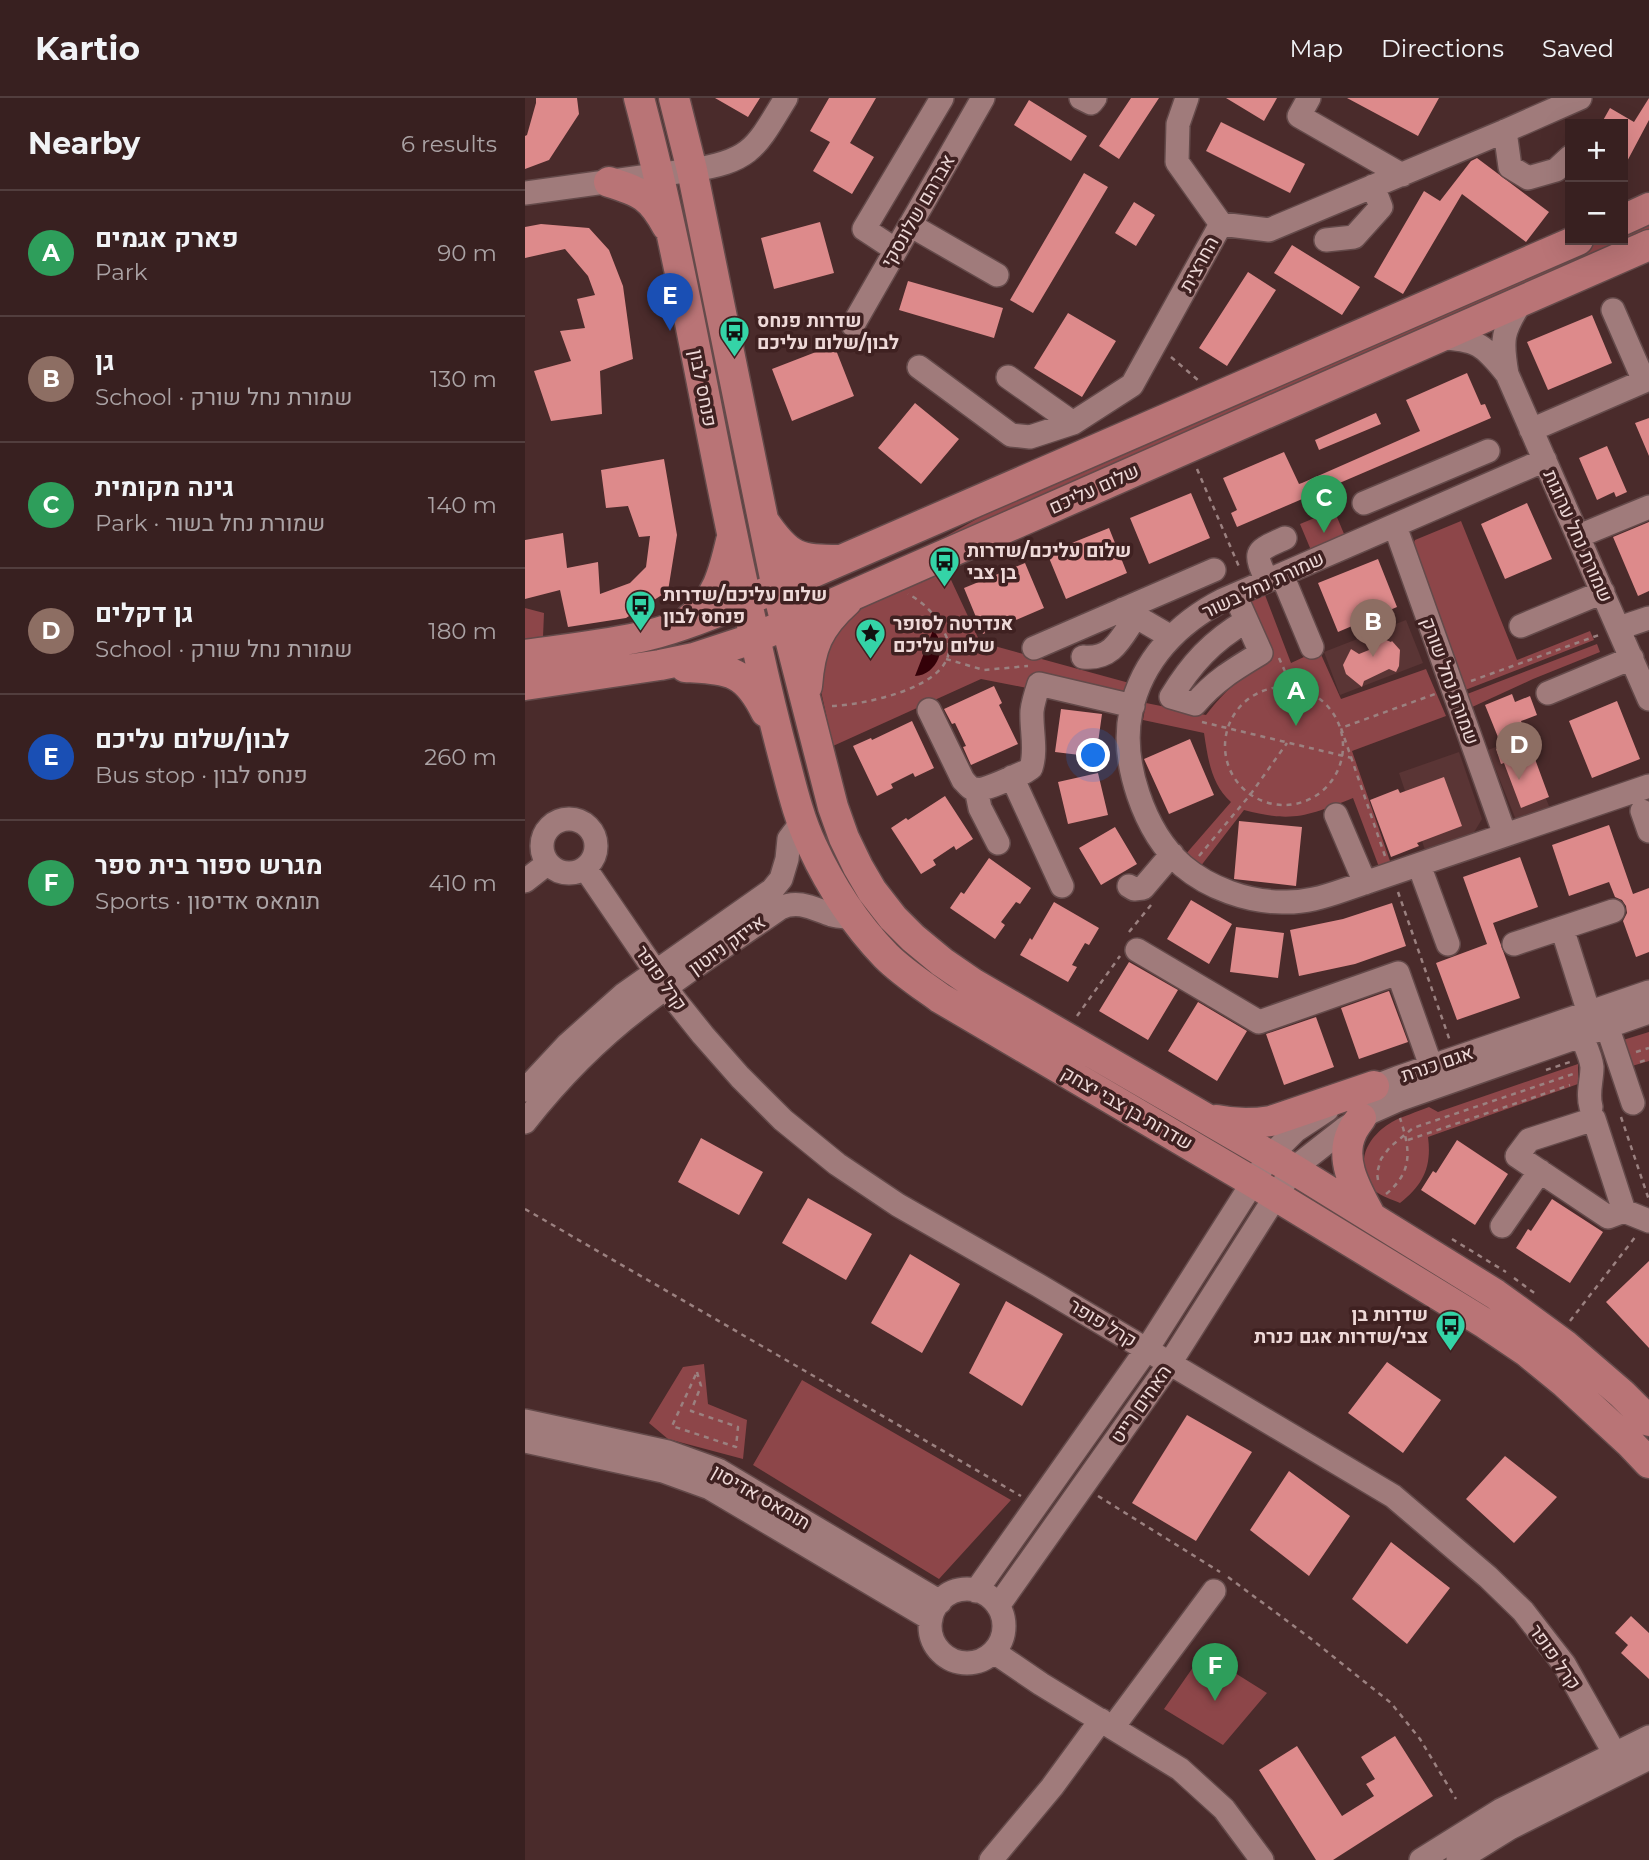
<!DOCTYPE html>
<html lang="en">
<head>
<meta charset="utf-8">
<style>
  :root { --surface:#382020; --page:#432d2d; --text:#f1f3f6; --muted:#aba3a5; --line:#523e3e; --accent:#34d4a7 }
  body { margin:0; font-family:Montserrat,Heebo,sans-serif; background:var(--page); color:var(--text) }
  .controls { position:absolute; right:21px; top:21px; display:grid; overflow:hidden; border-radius:0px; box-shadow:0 7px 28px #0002 }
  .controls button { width:63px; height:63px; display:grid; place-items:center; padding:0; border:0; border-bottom:2px solid var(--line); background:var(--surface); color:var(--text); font:35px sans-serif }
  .you { position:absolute; left:569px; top:658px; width:24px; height:24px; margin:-18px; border:5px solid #fff; border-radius:50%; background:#1a73e8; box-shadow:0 0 0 10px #1a73e833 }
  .badge { display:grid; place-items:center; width:46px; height:46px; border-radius:50%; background:var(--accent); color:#fff; font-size:23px; font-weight:700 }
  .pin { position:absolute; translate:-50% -58px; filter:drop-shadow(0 2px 4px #0008) }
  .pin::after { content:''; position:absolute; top:37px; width:24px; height:21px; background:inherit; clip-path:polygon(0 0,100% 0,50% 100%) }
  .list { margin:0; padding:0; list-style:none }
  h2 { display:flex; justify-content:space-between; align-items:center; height:91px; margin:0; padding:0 28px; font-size:30px }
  h2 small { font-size:23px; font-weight:400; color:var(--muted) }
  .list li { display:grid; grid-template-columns:46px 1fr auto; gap:21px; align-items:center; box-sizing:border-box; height:126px; padding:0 28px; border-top:2px solid var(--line) }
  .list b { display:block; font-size:26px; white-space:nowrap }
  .list p { margin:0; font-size:23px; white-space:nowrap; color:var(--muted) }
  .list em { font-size:23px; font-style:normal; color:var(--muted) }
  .map { position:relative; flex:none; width:1124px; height:1762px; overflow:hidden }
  header { display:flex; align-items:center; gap:42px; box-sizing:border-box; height:98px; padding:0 35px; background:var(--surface); border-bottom:2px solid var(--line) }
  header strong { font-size:33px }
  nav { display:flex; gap:38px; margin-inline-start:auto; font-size:24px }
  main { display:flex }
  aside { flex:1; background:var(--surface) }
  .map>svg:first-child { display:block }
</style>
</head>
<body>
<header>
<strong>Kartio</strong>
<nav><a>Map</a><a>Directions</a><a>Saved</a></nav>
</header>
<main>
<aside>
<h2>Nearby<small>6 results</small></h2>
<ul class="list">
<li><span class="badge" style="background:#2e9e5b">A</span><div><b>פארק אגמים</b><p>Park</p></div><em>90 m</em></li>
<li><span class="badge" style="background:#8d6e63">B</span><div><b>גן</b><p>School · שמורת נחל שורק</p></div><em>130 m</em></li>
<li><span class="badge" style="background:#2e9e5b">C</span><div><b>גינה מקומית</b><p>Park · שמורת נחל בשור</p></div><em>140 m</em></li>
<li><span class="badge" style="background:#8d6e63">D</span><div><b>גן דקלים</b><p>School · שמורת נחל שורק</p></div><em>180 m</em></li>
<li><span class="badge" style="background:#1a4fb4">E</span><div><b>לבון/שלום עליכם</b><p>Bus stop · פנחס לבון</p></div><em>260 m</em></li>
<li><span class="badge" style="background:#2e9e5b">F</span><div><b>מגרש ספור בית ספר</b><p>Sports · תומאס אדיסון</p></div><em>410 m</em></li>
</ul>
</aside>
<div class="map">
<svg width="1124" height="1762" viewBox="0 0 1124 1762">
  <rect width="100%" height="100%" fill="#4a2b2b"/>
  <path fill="#5a3535" d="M881,522L898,565L815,597L799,554Z
    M996,639L1026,713L993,727L963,652Z
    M934,654L957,721L948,736L900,752L874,675Z"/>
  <path fill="#8d4649" d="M1124,120V138L279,510L277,503L414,442L522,382L1074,142H1098V131Z
    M809,412L822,443L788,457L775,426Z
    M936,423L992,562L1065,533L1069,542L935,594L883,459L890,442Z
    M420,469L455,544L608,586L603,600L502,590L456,581L308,648L294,584L293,570L312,523L336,505Z
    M740,497L766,565L794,552L816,601L901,571L921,618L827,653L866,766L854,769L828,700C782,718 768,725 719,712L675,769L660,757L706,704C686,686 683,661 679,635L618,622L621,605L681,617C703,589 716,579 747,562L726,503Z
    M0,510L19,515L18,539L0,541Z
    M1072,546L1075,554L1008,581L945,610L937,598Z
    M1124,934V963L1107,968L1098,942Z
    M1053,966V986L903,1039C907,1069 898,1087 875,1105C868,1102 856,1098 850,1093C847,1089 844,1082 842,1078C832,1056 848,1035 867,1024C878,1018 892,1014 904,1009L913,1014Z
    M179,1266L183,1306L222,1322L218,1361L143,1341L124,1325L158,1269Z
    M277,1282L486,1402L414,1481L228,1367Z
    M678,1555L742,1595L698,1647L639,1611Z"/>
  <path fill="#340108" d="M408,532C424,548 412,577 390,578Z"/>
  <path fill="#dd8a8b" d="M11,0H52L54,16L24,62L0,71V38L2,37L11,5Z
    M190,0H235L223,19Z
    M304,0H351L325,45L349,59L327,96L288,73L305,44L285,33Z
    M606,0H634L594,61L574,48Z
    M701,0H752L739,23Z
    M822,0H914L893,38Z
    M1124,0V22L1098,71V26H1076L1085,10L1109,24Z
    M504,2L562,38L546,63L489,27Z
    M696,24L780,66L765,95L681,53Z
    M952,60L1024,114L1001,144L937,96L878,196L849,179L899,93L915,103L946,63Z
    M559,75L583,89L508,215L485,202Z
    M609,104L630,117L611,148L590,135Z
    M295,124L309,175L249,191L236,140Z
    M16,126L64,130L84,152L98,188L108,261L75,273L77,316L26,323L9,273L46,263L35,233L60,230L52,201L70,197L63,178L40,151L0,160V129Z
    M767,147L835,189L817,217L749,175Z
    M723,174L751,192L702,268L674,250Z
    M383,183L478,210L469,240L374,212Z
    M543,215L591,243L557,299L509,270Z
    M1067,217L1087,265L1023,292L1002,244Z
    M309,247L329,298L267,323L247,271Z
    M942,275L956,307L960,306L966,320L712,429L706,415L712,412L698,380L759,354L774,386L777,385L895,333L881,302Z
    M390,305L434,341L396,386L353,350Z
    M851,315L856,326L794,352L790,342Z
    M1124,320V358L1110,325Z
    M1082,348L1102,394L1091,399L1089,394L1072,402L1054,360Z
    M139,361L152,437L143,493L101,520L43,529L35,492L0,501V442L38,435L42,470L73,464L75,496L105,485L121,469L125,438L114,439L103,408L81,410L76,372Z
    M666,395L685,440L624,466L605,420Z
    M1002,405L1027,461L980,481L956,426Z
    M1124,424V493L1113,498L1088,439Z
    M584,430L602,475L541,501L522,455Z
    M853,461L872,509L813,534L793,485Z
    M500,465L519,510L458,536L439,490Z
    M856,540L866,544L867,543L875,552L874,568L871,574L864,571L839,583L837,589L821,576L818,567L826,551L834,556L854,548Z
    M469,588L477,605L474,607L493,646L446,667L438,649L441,648L430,625L427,626L419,611Z
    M987,596L990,604L1005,598L1012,617L996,623L1024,699L996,710L979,665L976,666L971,651L977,649L960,607Z
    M1092,603L1115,661L1067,680L1044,623Z
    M536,611L577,616L571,659L530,654Z
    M387,623L409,670L390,679L388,675L366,686L368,690L352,698L328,648L346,640L347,642Z
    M665,641L689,697L644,716L619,661Z
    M573,675L583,717L543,726L533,684Z
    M919,679L937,728L892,745L894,748L866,759L845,702L873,691L875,695Z
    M420,698L448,741L431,752L429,748L408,762L411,767L396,776L366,730L381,720L383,722Z
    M714,723L777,729L771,788L709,781Z
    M1084,727L1108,796L1124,790V854L1111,859L1098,823L1102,815L1101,808L1097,802L1090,799L1084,784L1044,798L1027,747Z
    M590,729L612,766L576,787L554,750Z
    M995,759L1013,809L968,825L995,900L932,922L911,865L962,846L938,779Z
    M464,760L506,790L495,806L491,804L476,824L480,827L470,841L425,810L436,794L439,796Z
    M666,802L707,826L684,866L642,841Z
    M529,804L574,830L564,847L560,845L547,867L552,869L543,884L495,857L505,840L507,842Z
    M867,805L881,848L830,866L774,878L765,832L818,821Z
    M711,829L759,835L753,880L705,874Z
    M604,864L653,892L623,942L574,913Z
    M864,893L883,944L834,961L816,910Z
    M673,904L722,933L692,983L643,953Z
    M791,919L809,969L759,987L741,936Z
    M176,1040L238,1074L214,1117L153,1084Z
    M932,1042L983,1076L950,1127L896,1092L908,1073L911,1075Z
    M283,1100L347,1136L321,1182L257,1145Z
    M1027,1101L1078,1134L1045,1185L991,1150L1003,1131L1006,1133Z
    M385,1156L435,1186L397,1255L346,1225Z
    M1124,1163V1250L1081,1204Z
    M481,1203L538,1236L497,1308L444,1275Z
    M862,1264L916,1302L878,1355L823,1315Z
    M662,1317L727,1354L671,1443L607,1405Z
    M980,1358L1032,1399L989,1445L941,1401Z
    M764,1373L825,1418L784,1478L725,1432Z
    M866,1444L925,1490L882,1546L827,1501Z
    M1106,1518L1124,1535V1581L1096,1555L1103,1547L1090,1535Z
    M870,1638L908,1698L808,1762H791L734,1672L772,1648L817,1718L849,1698L841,1686L850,1681L836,1659Z"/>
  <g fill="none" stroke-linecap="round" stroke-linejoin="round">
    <defs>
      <path id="minor" d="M556,0L566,5L570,0
        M662,0L653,26L652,64L696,126
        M784,0L774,18L877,77
        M980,33L985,69L1003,80L1031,72L1045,59
        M0,95L167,72C227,63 231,49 261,0
        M385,127L472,177
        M801,142L829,139L856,109L848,88
        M371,152L339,131L417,0
        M996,204C977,234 976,241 982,276L1124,601
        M1088,212L1119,283
        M328,227L458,0
        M915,240C952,241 959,247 982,276
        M394,269L486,337L505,339L548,325L607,287L696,126L744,132L980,33L1055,0
        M483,279L548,325
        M1006,332L1124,281
        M1020,362L698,502C653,525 617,562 606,613C595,663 619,734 658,768C684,790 723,804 757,804C779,805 799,799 819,792L1124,688
        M839,405L963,353
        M870,428L980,737
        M1054,438L1124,409
        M757,477L787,549
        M742,483C728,452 730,454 760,440
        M710,497L736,555C711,570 689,583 670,606L646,599C666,566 687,543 721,523
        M598,511L646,539
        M996,528L1078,494
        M1094,530L1124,520
        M509,550L689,472
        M558,559C588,562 596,540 611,518
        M1023,595L1107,560
        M404,612L438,682C440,684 443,688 446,690C457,696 488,678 500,674L506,670C512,652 506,632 507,613C508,604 511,595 514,586L608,608
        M487,679L537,788
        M451,691L455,710L473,745
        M1117,713L1124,733
        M811,717L840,785
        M17 748a27 27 0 1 1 54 0a27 27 0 1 1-54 0Z
        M894,767L923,846
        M60,770L150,902L178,937L215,979L258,1022L312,1066L373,1107L513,1187L868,1398L963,1479L998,1513L1039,1566L1099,1672
        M0,783L23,765
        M604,788L609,791L618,790L647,756
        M1037,830L1064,915
        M989,846L1088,813
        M612,852L734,924L873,875L906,968
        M1082,928L1108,1005
        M1056,937C1060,947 1066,958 1067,969C1067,983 1062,995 1066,1009
        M0,992L42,947L98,897L247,792L256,781L262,761L264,741L277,724
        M835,994L872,980L1124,894
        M0,1024C33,982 71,943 114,910C159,874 208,843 255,810C274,801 289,811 307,817C314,819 323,819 330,820
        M1099,1113L1069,1021L1004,1042L992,1058L1083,1119L1099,1113L1124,1123
        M977,1128L1015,1073
        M0,1323L143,1354L193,1372L415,1504
        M0,1343L138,1373L185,1390L406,1521
        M405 1528a37 37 0 1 1 74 0a37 37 0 1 1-74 0Z
        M451,1493L622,1251L744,1059L770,1033L802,1012
        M473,1508L645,1265L768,1071L819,1031L846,1014L873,1002L1124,914
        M469,1554L516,1586L655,1671L699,1711L737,1762
        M588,1629L689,1493
        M466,1762L527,1689L576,1622
        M896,1762L976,1712L1124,1639
        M933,1762L985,1730L1124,1660"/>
      <path id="major" d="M114,0C162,179 188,364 231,544C240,585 250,627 261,668C268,695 275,723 287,748C305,787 331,827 361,858C377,874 397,887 415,900L728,1084L961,1226L1001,1253L1040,1285L1105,1345L1124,1365
        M149,0L167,72L252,490L308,709L319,740L333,769L347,793L368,820L388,840L417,864L449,886L768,1071L970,1196L1040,1247L1097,1296L1124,1323
        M84,84C116,94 126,98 142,128
        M1098,122L1124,110
        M240,425C264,460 274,462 315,462
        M165,521C192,503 199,473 206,443
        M0,557C41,551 83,547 124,537C168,526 210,506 252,490L1053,142
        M160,569C204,572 220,571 241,614
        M0,587L135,567L169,560L230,540L1124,147
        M282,588C285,549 293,529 322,503
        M836,1020C833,1024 829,1029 827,1034C813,1063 833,1094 846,1119
        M691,1022C710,1026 727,1026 746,1023L849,988"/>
    </defs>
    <use href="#minor" stroke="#644a4a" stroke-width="26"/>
    <use href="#major" stroke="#644a4a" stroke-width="33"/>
    <path stroke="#9b8180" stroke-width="2.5" stroke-dasharray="5 5" stroke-linecap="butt" d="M646,259L673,282
      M672,371L715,471
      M754,560L767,589
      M421,561L459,572L503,568
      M946,583L1074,537
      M700 648a59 59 0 1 1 118 0a59 59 0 1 1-118 0Z
      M307,608C337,607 425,590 424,550C424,542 420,536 417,530C409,515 398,504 383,496
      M677,624L827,660
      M674,758L725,697L762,645
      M860,758L816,630L910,596
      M873,794L925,943
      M604,834L626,807
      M552,918L595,858
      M1111,954L1124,950
      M1115,964L1124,961
      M1021,972L1048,963
      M1096,1019L1124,1102
      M883,1042L1045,987
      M853,1082L852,1075L856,1061L865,1049L888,1030L1048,976
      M861,1096C889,1073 885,1051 875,1020
      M0,1111L496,1398
      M927,1141L981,1174
      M989,1180L1012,1197
      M1045,1223L1111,1138
      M172,1274L176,1288L166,1313L213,1329L211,1349L147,1328Z
      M573,1398L695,1474
      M703,1479L785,1540L866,1605L895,1641L931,1701"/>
    <use href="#minor" stroke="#a07b7b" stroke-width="23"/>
    <use href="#major" stroke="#b97476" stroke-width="30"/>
  </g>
  <defs>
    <symbol id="bus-pin" viewBox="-11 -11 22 30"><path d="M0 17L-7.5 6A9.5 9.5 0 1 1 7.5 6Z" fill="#34d4a7" stroke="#3f2121"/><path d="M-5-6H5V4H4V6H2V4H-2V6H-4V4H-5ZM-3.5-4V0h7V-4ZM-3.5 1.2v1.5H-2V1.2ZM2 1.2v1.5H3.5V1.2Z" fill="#111"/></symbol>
    <symbol id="sight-pin" viewBox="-11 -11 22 30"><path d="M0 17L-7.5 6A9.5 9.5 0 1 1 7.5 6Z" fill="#34d4a7" stroke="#3f2121"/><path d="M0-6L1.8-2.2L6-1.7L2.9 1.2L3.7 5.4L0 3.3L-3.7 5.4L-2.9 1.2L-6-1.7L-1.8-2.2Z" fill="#111"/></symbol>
  </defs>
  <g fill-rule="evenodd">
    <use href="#bus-pin" x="192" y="216" width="35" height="47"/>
    <use href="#bus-pin" x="402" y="446" width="35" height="47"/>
    <use href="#bus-pin" x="98" y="490" width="35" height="47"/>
    <use href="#sight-pin" x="328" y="518" width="35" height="47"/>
    <use href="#bus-pin" x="908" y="1210" width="35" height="47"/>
  </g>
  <g text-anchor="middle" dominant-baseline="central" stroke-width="7" stroke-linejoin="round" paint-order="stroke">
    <g font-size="19" fill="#eed9d8" stroke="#3f2121">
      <text transform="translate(393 113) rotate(-60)">אברהם שלונסקי</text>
      <text transform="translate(674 166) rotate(-61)">החרצית</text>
      <text transform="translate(178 290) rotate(79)">פנחס לבון</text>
      <text transform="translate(569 391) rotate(-24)">שלום עליכם</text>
      <text transform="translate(1053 438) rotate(66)">שמורת נחל ערוגות</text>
      <text transform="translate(738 487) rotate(-25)">שמורת נחל בשור</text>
      <text transform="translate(925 583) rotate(70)">שמורת נחל שורק</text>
      <text transform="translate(202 847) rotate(-35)">אייזק ניוטון</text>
      <text transform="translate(136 880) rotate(55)">קרל פופר</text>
      <text transform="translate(912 966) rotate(-19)">אגם כנרת</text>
      <text transform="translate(602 1010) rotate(30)">שדרות בן צבי יצחק</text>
      <text transform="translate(578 1225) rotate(31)">קרל פופר</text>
      <text transform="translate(616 1306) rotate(-55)">האחים רייט</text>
      <text transform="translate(236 1399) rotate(30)">תומאס אדיסון</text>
      <text transform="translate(1030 1559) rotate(55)">קרל פופר</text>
    </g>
    <g font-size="19" font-weight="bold" fill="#eed9d8" stroke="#3f2121" text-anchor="start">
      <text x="232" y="222">שדרות פנחס<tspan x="232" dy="22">לבון/שלום עליכם</tspan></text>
      <text x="442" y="452">שלום עליכם/שדרות<tspan x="442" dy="22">בן צבי</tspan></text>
      <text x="138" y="496">שלום עליכם/שדרות<tspan x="138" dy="22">פנחס לבון</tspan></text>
      <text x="368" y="525">אנדרטה לסופר<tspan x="368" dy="22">שלום עליכם</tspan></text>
      <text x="903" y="1216" text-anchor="end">שדרות בן<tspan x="903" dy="22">צבי/שדרות אגם כנרת</tspan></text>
    </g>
  </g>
</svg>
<div class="controls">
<button>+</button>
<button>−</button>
</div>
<div class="you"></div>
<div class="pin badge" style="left:771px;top:628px;background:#2e9e5b">A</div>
<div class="pin badge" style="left:848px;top:559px;background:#8d6e63">B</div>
<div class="pin badge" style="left:799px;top:435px;background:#2e9e5b">C</div>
<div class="pin badge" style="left:994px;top:682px;background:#8d6e63">D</div>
<div class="pin badge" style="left:145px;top:233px;background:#1a4fb4">E</div>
<div class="pin badge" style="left:690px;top:1603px;background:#2e9e5b">F</div>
</div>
</main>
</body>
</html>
